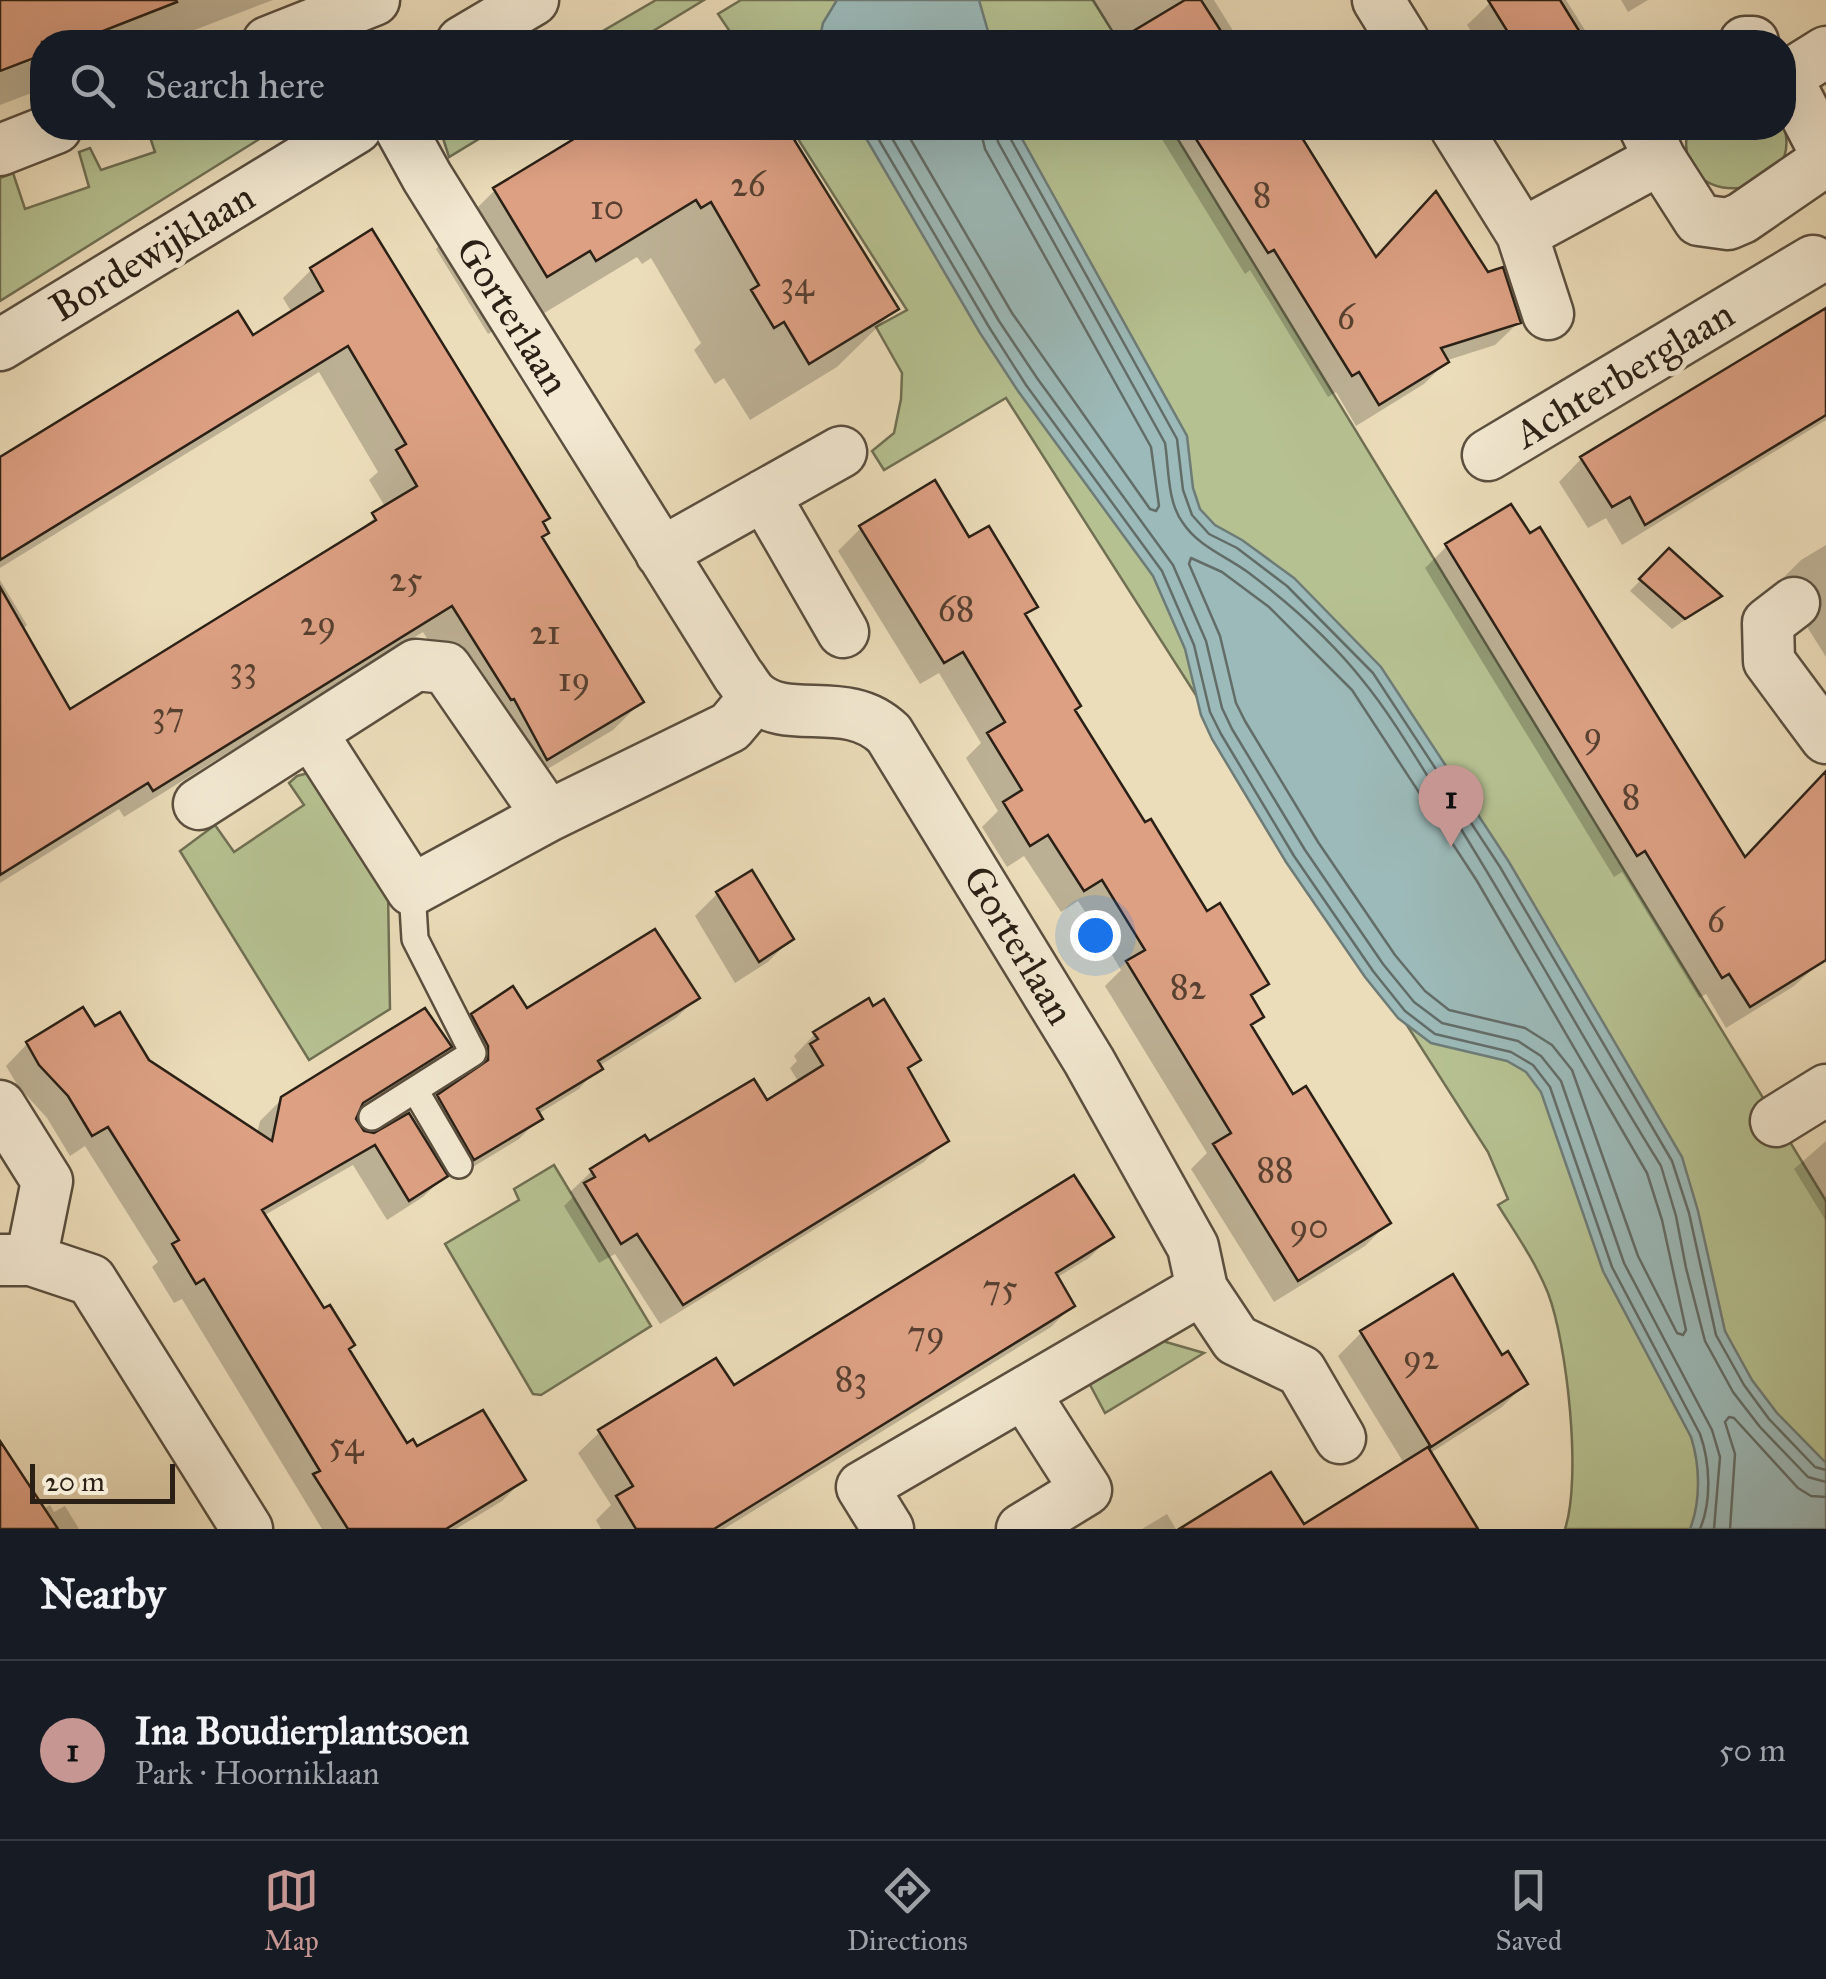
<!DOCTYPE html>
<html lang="en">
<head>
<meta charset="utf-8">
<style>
  :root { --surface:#171b24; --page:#242831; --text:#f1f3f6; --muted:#9ea1a6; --line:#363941; --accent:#c59692 }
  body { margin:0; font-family:"IM FELL Great Primer",serif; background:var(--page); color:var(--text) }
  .scale { position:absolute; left:30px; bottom:25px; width:145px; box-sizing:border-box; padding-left:10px; border:5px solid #2a2016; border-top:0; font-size:28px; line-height:35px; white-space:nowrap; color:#2a2016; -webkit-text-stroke:8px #f3e9d2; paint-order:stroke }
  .you { position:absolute; left:1095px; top:935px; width:35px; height:35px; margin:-25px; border:8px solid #fff; border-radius:50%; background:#1a73e8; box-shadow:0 0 0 15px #1a73e833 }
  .badge { display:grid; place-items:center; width:65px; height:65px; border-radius:50%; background:var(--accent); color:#111; font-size:32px; font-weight:700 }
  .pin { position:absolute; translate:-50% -82px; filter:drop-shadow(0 2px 5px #0008) }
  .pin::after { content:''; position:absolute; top:52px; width:35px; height:30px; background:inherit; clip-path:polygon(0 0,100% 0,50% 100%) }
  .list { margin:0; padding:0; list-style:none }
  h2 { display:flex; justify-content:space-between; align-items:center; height:130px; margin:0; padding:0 40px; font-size:42px }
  h2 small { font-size:32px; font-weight:400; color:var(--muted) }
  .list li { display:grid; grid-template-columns:65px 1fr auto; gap:30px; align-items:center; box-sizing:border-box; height:180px; padding:0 40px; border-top:2px solid var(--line) }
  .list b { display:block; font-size:38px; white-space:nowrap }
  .list p { margin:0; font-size:32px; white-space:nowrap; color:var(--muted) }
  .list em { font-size:32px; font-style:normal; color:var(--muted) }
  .icon { flex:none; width:55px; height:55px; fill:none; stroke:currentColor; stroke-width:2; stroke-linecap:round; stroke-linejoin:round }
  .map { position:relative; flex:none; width:1826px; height:1529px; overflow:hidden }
  .search { position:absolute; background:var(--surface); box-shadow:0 10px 40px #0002; left:30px; right:30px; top:30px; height:110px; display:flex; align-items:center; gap:25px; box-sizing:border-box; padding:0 35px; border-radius:40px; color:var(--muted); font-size:38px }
  .sheet { height:310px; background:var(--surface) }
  nav { display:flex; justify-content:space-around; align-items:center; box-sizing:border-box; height:140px; border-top:2px solid var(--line); background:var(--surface); font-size:28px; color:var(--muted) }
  nav a { display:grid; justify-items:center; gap:5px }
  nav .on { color:var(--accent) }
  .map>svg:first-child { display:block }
</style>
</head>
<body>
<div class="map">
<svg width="1826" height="1529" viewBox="0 0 1826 1529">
  <rect width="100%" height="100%" fill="#ecddba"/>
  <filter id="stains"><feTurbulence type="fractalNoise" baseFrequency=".002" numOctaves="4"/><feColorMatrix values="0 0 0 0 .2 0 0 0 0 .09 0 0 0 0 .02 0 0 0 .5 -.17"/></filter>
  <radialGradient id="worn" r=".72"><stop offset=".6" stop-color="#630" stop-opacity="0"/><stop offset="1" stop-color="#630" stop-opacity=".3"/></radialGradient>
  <path fill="#b6c191" stroke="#707054" stroke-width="2.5" d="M656,0H704L635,42H584Z
    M741,0H1093L1119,42H737L718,14Z
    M1784,126C1806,203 1669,214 1688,128Z
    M147,128H277L0,301V178L13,173L25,209L89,187L79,152L90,148L101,170L155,152Z
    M447,128H497L449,157L442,135Z
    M791,128H1171L1826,1201V1529H1565C1582,1478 1567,1343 1548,1293C1535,1261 1516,1234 1498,1205L1508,1199L1488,1152L1006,398L884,470L872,451L894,433L901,399L902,373L876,327L907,310Z
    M312,772L388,892L390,1009L309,1060L180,851L215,825L234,852L304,805L289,783L297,776Z
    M554,1165L651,1326L541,1395L533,1394L445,1244L519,1200L514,1189Z
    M1159,1340L1204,1353L1105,1413L1088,1381Z"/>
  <path fill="#9cbab9" stroke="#6e7c78" stroke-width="2.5" d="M837,0H979L991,42H819L823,23Z
    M860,128H1016L1187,436L1193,488L1200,509L1215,525L1242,540L1294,578L1381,667L1509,862L1682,1157L1698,1211L1725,1331L1752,1380L1777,1413L1826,1463V1529H1690C1701,1501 1700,1465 1691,1437L1603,1271L1541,1092L1526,1072L1507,1061L1431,1043L1398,1018L1365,977L1286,862L1212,739L1201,715L1185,649L1153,576L1018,391L980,333Z"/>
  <path fill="#0003" d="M0,0H273L163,42H42V89L0,105Z
    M1091,0H1214L1240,42H1118Z
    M1493,0H1566L1590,38L1585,42H1478L1467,25Z
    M1621,0H1648L1628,12Z
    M596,128H784L896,309L837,367L750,420L724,378L715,384L694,350L701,343L651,258L642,264L637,257L536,318L531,308L488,334L436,249L495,190Z
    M1155,128H1293L1375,260L1518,323L1495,345L1448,360L1424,384L1356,426L1336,392L1328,397L1250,270L1245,274Z
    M311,270L541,524L540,538L641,702L613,730L519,786L423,632L124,817L119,809L0,883V580L27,625L22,630L69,712L348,540L386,508L369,480L378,472L319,372L0,568V460L252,338L292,313L283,298Z
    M1826,320V420L1622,545L1606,518L1588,528L1559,482L1581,459Z
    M861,528L969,541L1034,606L1024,617L1073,711L1145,826L1206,915L1266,983L1250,999L1261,1017L1250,1027L1293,1098L1388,1223L1365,1246L1274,1302L1191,1169L1207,1153L1105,986L1121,970L1102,938L1078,901L1061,912L1024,856L1007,867L982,827L998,811L966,758L981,743L939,673L920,684L838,551Z
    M1826,545V657L1779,582L1801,560Z
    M1447,546L1744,861L1826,828V957L1794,986L1726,1028L1706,994L1699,998L1622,872L1614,877L1425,568Z
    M1669,551L1719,596L1672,629L1630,591Z
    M717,894L791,939L768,962L735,983L695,916Z
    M697,998L676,1018L599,1066L579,1089L538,1114L540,1118L519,1139L453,1179L418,1118L438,1097L468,1077V1068L452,1037L473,1016Z
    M82,1011L94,1030L257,1134L260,1121L282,1099L449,1047L427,1068L356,1114L353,1119L362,1133L445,1176L423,1197L387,1220L353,1165L263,1216L406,1446L523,1480L502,1501L456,1529H322L182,1299L174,1303L152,1267L158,1262L85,1146L70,1156L47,1118L18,1086L6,1066L27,1044Z
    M815,1034L918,1060L907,1071L945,1140L924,1162L660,1324L615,1254L599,1263L564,1206L573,1197L570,1192L592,1171L648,1145L767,1104L799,1083L790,1068L797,1061L794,1056Z
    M1826,1141V1221L1794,1169Z
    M1110,1237L1089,1258L1056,1278L1072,1306L1051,1327L724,1529H601L596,1520L611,1505L578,1453L600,1432L733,1388Z
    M1452,1277L1502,1358L1525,1384L1502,1407L1429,1454L1474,1529H1306L1405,1465L1338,1356L1361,1333Z
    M0,1446L42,1510L50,1505L54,1512L65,1506L79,1529H0Z
    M1167,1514L1176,1529H1142Z"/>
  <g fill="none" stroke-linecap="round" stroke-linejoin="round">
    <path stroke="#636d68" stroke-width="2.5" d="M872,128L989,327L1026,385L1162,571L1194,645L1210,712L1221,734L1294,856L1373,971L1405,1011L1435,1034L1511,1052L1533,1065L1550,1087L1612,1267L1700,1434C1710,1462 1712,1501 1700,1529
      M886,128L999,321L1037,378L1173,565L1206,641L1222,708L1232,729L1305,850L1383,964L1414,1002L1442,1023L1518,1041L1541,1056L1561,1081L1624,1263L1712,1430L1720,1457L1714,1529
      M904,128L1012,313L1150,509L1156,511L1159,506L1151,447L985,149L980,128
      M995,128L998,142L1165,443C1169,468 1167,502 1183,523C1199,547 1226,556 1249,573C1290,604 1332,641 1364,682C1394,719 1418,762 1444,802C1520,921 1586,1046 1661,1166L1676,1216L1686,1268L1705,1341L1733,1392L1760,1427L1808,1477L1826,1482
      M1008,128L1009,136L1177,439L1183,490L1192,515L1209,534L1237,548L1287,586L1373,673L1500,867L1672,1161L1689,1213L1716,1335L1744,1385L1769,1419L1815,1467L1826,1470
      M1191,558L1222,572L1269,607L1352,690L1477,881L1647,1173L1662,1220L1686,1330L1683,1335L1677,1333L1638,1256L1572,1070L1552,1045L1525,1028L1449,1010L1425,991L1395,955L1318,842L1245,721L1236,703L1220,636L1189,564Z
      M1730,1529L1735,1454L1725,1422L1729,1417L1734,1418L1798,1488L1811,1496L1826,1497"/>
  </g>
  <path fill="#dda083" stroke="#2a2016" stroke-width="2.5" d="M0,0H176L177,2L75,42H42V55L0,71Z
    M1185,0H1201L1228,42H1115Z
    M1488,0H1560L1586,42H1514Z
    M592,128H787L899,309L809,364L784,322L774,328L751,290L759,285L711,202L701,208L696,200L596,261L590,251L547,277L493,188Z
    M1189,128H1296L1376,257L1436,191L1488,272L1503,267L1521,323L1441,348L1449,362L1379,405L1359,372L1352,376L1274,250L1268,253Z
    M372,229L550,518L543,522L549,533L542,537L644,702L547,760L514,699L511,700L452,606L153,791L148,783L0,875V587L70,709L376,520L372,513L417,486L396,450L406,444L348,346L0,560V457L238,311L253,335L323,291L310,268Z
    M1826,308V415L1645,525L1630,497L1612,507L1580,457Z
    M935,480L969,537L989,526L1038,607L1025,614L1081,706L1075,710L1145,822L1151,819L1207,911L1220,903L1269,984L1251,995L1264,1017L1251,1025L1293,1094L1306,1086L1391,1223L1298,1281L1213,1144L1231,1133L1126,961L1145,950L1102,880L1084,891L1048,835L1030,846L1003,802L1022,790L987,733L1005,722L963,652L944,663L859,526Z
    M1511,504L1530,533L1540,527L1745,857L1826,771V960L1750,1007L1729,974L1722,978L1645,851L1637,856L1445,544Z
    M1669,548L1722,596L1685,619L1639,579Z
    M752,870L794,939L759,962L716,892Z
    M655,929L700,998L598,1061L603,1069L537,1109L543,1119L474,1160L437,1095L488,1060V1046L471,1014L513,986L527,1008Z
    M869,998L873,1006L884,999L921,1060L908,1068L949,1141L683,1305L637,1234L621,1244L584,1183L595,1177L590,1169L645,1135L649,1141L754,1079L767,1100L823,1065L810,1044L818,1039L813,1032Z
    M83,1007L95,1026L120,1012L149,1060L272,1141L281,1097L425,1008L452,1047L363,1103L356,1119L364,1131L374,1133L409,1113L448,1176L409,1201L375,1145L262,1210L324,1308L330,1305L355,1345L349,1349L407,1443L413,1439L417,1446L483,1410L526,1480L446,1529H348L313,1474L320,1471L204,1279L196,1284L172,1244L179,1240L108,1127L92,1136L68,1096L39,1065L26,1042Z
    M1074,1175L1114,1237L1056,1273L1075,1306L714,1529H636L616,1496L633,1486L598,1430L716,1358L734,1385Z
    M1453,1274L1502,1355L1508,1351L1528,1384L1431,1447L1360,1331Z
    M0,1441L58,1529H0Z
    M1428,1447L1478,1529H1179L1271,1472L1304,1524Z"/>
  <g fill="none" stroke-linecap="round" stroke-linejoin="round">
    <defs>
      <path id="service" d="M415,1090L459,1165
        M372,1117L473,1053L415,939L412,890"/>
      <path id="minor" d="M1378,0L1404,42
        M268,42L374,0
        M462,42L533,0
        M1745,42H1753
        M1784,73L1826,154
        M1786,77L1826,52
        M400,128L427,177L738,675C743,681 747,689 753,695C787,727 847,693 889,734L1089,1061L1193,1247L1202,1289L1236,1340L1301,1371L1340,1438
        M1456,128L1522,234L1548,314
        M1645,128L1660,159L1699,220L1728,224L1742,218L1826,160
        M0,150L56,128
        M1522,234L1660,159
        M0,345L356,128
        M1488,455L1813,261
        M764,495L843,632
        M661,553L841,452
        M1794,603L1768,623L1769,661L1826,738
        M312,734L412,890L548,816L730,727L755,697
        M199,804L416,665L446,668L548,816
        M0,1106L47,1181L31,1260
        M1776,1121L1826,1090
        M0,1260H31L91,1280L247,1529
        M888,1529L862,1487L1202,1289
        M1022,1529L1086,1490L1024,1393"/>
    </defs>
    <use href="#service" stroke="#5a4f3f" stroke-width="30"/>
    <use href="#minor" stroke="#5a4f3f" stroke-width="55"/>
    <use href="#service" stroke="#f3e9d2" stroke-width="25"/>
    <use href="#minor" stroke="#f3e9d2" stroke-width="50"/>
  </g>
  <g text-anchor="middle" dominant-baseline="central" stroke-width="10" stroke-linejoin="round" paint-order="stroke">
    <g font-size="35" fill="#574031">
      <text x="748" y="184">26</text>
      <text x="1262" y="195">8</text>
      <text x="607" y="207">10</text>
      <text x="797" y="284">34</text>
      <text x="1346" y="317">6</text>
      <text x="406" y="579">25</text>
      <text x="956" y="609">68</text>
      <text x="318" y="623">29</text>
      <text x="545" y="632">21</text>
      <text x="243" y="669">33</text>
      <text x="574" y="679">19</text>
      <text x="168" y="714">37</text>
      <text x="1593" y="734">9</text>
      <text x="1631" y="797">8</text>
      <text x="1716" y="920">6</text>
      <text x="1188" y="987">82</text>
      <text x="1275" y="1170">88</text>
      <text x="1309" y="1226">90</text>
      <text x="1000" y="1287">75</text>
      <text x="926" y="1333">79</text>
      <text x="1421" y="1357">92</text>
      <text x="851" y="1379">83</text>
      <text x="346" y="1444">54</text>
    </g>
    <g font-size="40" fill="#2a2016" stroke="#f3e9d2">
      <text transform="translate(152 252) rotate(-31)">Bordewijklaan</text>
      <text transform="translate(513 316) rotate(58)">Gorterlaan</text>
      <text transform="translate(1624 374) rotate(-31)">Achterberglaan</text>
      <text transform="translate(1019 945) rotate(59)">Gorterlaan</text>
    </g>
  </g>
  <rect width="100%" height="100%" filter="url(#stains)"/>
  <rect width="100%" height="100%" fill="url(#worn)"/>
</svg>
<div class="scale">20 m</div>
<div class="you"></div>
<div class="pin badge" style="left:1451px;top:847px">1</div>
<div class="search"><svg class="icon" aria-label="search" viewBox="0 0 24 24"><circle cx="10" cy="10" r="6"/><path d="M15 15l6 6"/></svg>Search here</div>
</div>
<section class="sheet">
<h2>Nearby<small></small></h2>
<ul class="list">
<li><span class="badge">1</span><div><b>Ina Boudierplantsoen</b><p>Park · Hoorniklaan</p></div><em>50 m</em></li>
</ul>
</section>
<nav>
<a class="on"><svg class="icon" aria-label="map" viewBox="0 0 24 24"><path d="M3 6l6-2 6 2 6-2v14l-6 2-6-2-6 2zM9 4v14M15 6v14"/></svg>Map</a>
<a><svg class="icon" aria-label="directions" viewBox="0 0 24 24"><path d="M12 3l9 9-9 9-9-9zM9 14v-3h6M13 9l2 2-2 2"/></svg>Directions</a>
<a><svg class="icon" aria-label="saved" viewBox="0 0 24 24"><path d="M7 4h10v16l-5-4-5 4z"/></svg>Saved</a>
</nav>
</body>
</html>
